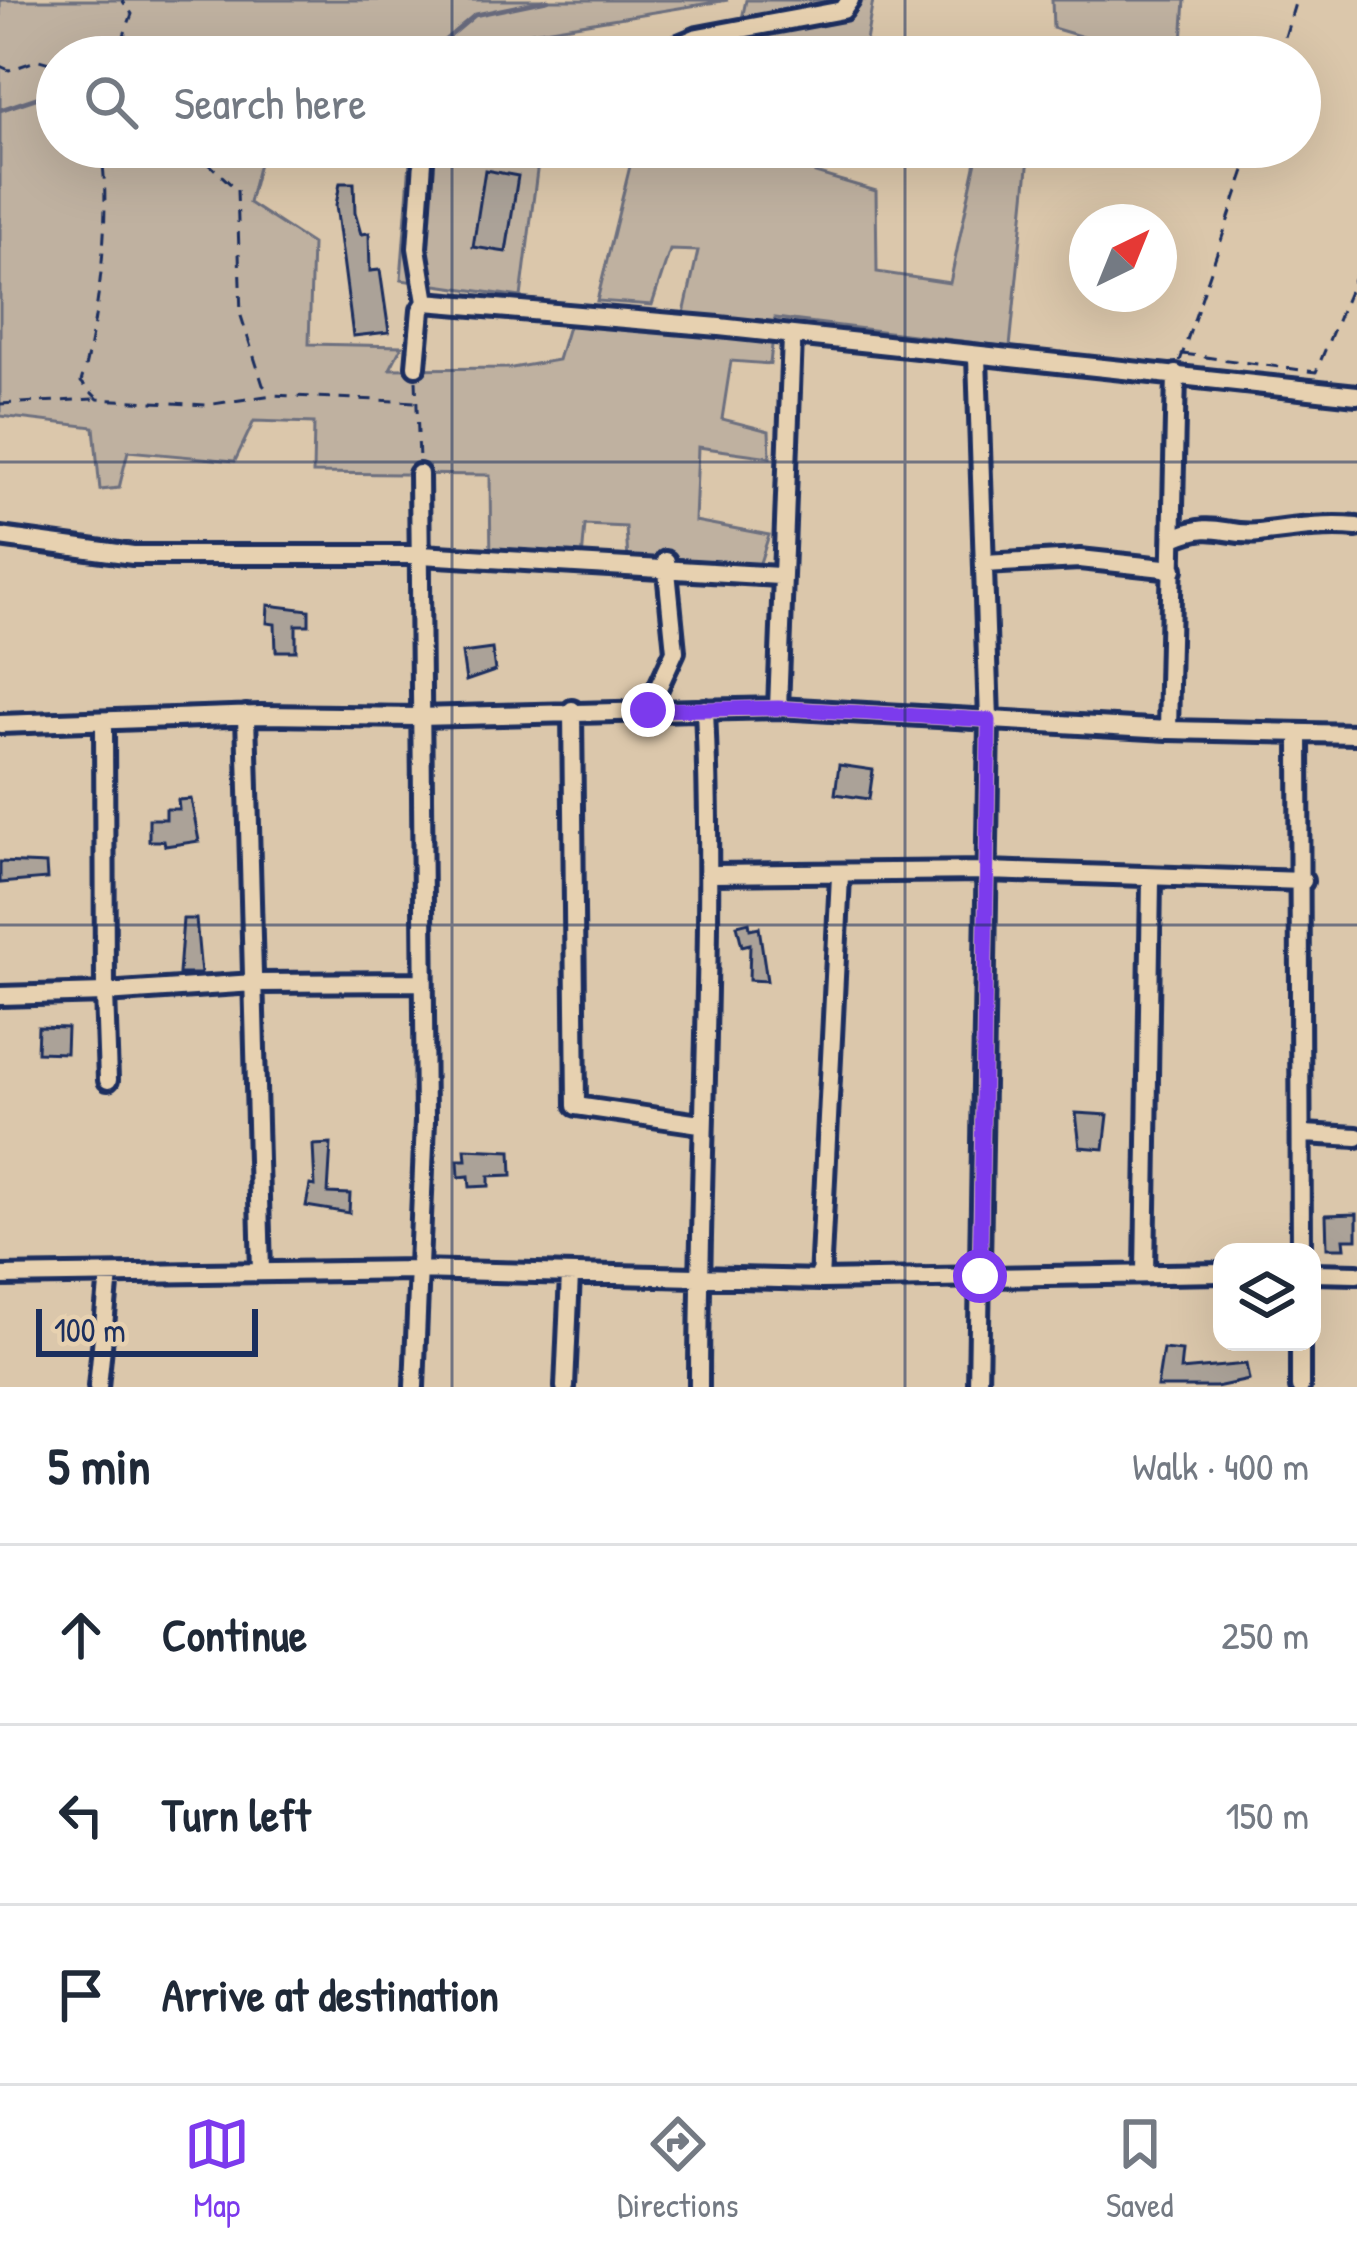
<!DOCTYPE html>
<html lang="en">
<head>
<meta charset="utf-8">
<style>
  :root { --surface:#fff; --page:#f6f6f7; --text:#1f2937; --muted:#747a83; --line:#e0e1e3; --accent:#7c3aed }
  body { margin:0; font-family:"Patrick Hand",sans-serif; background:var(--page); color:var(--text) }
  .controls { position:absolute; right:36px; bottom:36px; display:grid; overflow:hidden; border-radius:24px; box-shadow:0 12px 48px #0002 }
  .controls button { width:108px; height:108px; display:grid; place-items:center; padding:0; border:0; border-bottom:3px solid var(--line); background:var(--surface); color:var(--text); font:60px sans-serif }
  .compass { position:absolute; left:1069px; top:204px; width:108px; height:108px; border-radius:50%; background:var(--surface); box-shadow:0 12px 48px #0002; rotate:43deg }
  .scale { position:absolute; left:36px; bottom:30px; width:222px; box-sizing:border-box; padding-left:12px; border:6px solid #1b2f5e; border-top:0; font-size:33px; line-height:42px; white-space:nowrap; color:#1b2f5e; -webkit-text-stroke:9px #e7d1b0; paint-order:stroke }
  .stop { position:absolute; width:36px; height:36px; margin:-27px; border:9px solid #7c3aed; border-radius:50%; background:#fff }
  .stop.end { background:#7c3aed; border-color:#fff; box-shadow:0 3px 12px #0008 }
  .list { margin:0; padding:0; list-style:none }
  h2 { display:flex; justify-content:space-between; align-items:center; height:156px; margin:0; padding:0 48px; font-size:51px }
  h2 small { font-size:39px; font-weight:400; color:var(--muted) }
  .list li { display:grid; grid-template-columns:78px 1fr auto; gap:36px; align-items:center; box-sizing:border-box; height:180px; padding:0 48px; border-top:3px solid var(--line) }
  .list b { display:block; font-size:45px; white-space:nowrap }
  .list em { font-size:39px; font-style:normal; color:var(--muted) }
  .icon { flex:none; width:66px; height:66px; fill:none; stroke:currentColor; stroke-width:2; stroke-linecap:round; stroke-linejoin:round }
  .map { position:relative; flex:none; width:1357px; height:1387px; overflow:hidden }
  .search { position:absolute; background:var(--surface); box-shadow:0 12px 48px #0002; left:36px; right:36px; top:36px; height:132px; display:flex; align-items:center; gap:30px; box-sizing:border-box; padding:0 42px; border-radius:66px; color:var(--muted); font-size:45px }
  .sheet { height:696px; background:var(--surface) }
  nav { display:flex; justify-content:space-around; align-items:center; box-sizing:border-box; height:168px; border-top:3px solid var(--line); background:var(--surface); font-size:33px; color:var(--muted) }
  nav a { display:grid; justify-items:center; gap:6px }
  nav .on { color:var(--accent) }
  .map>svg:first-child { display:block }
</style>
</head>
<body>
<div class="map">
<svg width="1357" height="1387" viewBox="0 0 1357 1387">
  <rect width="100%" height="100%" fill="#dbc7ab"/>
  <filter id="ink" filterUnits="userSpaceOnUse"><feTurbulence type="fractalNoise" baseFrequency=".00833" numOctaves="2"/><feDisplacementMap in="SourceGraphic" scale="24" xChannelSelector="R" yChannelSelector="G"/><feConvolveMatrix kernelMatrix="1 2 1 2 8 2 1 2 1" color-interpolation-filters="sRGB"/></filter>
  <g filter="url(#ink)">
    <path fill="#bfb1a0" stroke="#6d707f" stroke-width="3" d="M0,0H728L520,34L474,57H57V147H263L249,203L312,244L309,344L402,346L390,369L512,368L558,360L572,313L683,318L698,251L670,250L652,305L597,301L631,162L647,147H802L817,152L815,173L876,191L877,272L950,283L979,147H1030L1010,347L775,318L770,364L731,361L722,419L769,431L770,457L698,447L695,521L769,535L757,572L628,561L626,527L585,525L581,571L491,569L490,475L313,473L314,423L254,421L235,461L128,451L119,488L100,490L94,427L0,416Z
      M746,0H873L865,47L842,48L839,57H734Z
      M1052,0H1185L1181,56L1084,57L1087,38L1053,28Z
      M411,147H540L521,297L401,280Z"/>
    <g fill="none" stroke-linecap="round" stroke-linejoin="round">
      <path stroke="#676b7d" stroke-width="4.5" d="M425,57L475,15L548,0
        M0,110L57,91"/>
    </g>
    <path fill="#aba298" stroke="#1b2f5e" stroke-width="3" d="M485,170L518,176L506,252L473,247Z
      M340,183H354L355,213L361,234L369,233L370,271L380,270L389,332L353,336L336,205Z
      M268,605L309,610V625H296V651H276L275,624L267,623Z
      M492,649L495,671L466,681L462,653Z
      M839,765L873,770L869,799L835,794Z
      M191,799L199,841L165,846L164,841H149V819H166V809H179L178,800Z
      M0,862L46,864L47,879L0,883Z
      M183,919H196L201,974H179Z
      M749,922L750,929L759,927L767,981L749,980L750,944L742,946L737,925Z
      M38,1027L67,1028L66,1053L37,1052Z
      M1076,1113L1108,1115L1104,1149L1080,1147Z
      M331,1144L328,1193L350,1194L349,1213L306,1206L310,1185L315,1186L313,1145Z
      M465,1149L511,1151L512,1175L489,1176V1186L470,1187L469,1176L459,1177L458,1160H466Z
      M1357,1214V1239H1344L1345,1248H1327L1326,1215Z
      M1163,1349L1182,1351L1180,1370L1246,1364L1249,1380L1216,1387H1157Z"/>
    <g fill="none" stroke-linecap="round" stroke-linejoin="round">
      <defs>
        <path id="street" d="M650,57L698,37L843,10L850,0
          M426,302L719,327L1357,395
          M977,357L989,720L978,1387
          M416,366L421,310L426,302L417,248L424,147
          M0,537L133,555H421L779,576
          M1174,538C1216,519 1223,537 1259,533C1293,529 1323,524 1357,527
          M984,564L1080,559L1173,569
          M778,708L792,337
          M572,710L576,1106L700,1124
          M648,710L675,651L666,561
          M246,715L261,1272
          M0,724L260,715L418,717L778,708L1168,730L1357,734
          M104,724L105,993L254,983L421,982
          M1168,730L1176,374
          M1299,733L1301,1252
          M712,874L987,871L1303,881
          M0,996L105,993L108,1080
          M1304,1134L1357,1137
          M1145,1273L1151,880
          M1312,1273L1357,1274
          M0,1276L416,1270L820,1280L1222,1273
          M820,1280L840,876
          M98,1387L109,1275
          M414,1387L425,1121L419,474
          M565,1387L570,1275
          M699,1387C699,1161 715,935 705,709
          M1300,1387V1342"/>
      </defs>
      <use href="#street" stroke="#1b2f5e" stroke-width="26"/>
      <path stroke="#1b2f5e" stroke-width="3" stroke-dasharray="12 9" stroke-linecap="butt" d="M124,39L136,57
        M106,57L123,38L132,14L122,0
        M1279,57L1296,0
        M0,66L9,70L39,60L57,65
        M100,147C113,204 98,325 81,382L98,399L207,405L273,395L416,402
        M191,147L237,190L241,316L263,385L271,393
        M1183,354L1316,372L1357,272
        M1180,361L1253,147
        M416,380L419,460
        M0,404L94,399"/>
      <use href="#street" stroke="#e7d1b0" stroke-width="16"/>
    </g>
  </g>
  <g fill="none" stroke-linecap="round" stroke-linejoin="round" filter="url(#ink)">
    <path stroke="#7c3aed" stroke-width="15" d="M648,710L778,708L989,720L980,1276"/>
  </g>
  <path fill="none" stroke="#1b2f5e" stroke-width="3" stroke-opacity="0.55" d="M452,0V57M905,0V57M452,147V1387M905,147V1387M0,462H1357M0,925H1357"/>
</svg>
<div class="controls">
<button><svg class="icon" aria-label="layers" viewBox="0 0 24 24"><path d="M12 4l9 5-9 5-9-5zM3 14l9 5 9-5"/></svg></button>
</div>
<svg class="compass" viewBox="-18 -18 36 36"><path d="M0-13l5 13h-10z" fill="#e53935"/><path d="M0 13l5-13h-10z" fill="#747a83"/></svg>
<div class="scale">100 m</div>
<div class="stop" style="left:980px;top:1276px"></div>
<div class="stop end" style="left:648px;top:710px"></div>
<div class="search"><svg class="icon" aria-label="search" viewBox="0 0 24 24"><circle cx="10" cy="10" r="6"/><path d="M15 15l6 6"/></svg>Search here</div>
</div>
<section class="sheet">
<h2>5 min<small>Walk · 400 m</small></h2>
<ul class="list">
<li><svg class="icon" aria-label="ahead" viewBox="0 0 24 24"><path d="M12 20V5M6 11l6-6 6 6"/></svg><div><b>Continue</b></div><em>250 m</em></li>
<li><svg class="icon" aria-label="left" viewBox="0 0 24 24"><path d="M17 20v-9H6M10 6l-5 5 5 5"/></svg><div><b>Turn left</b></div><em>150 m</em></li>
<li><svg class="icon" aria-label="arrive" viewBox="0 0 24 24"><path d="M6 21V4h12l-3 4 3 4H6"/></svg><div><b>Arrive at destination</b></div></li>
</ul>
</section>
<nav>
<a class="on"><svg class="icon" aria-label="map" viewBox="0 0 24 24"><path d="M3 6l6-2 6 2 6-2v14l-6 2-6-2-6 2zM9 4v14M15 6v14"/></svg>Map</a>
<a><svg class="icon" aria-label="directions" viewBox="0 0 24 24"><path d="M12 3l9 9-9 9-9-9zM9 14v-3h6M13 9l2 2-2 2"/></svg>Directions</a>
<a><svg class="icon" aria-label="saved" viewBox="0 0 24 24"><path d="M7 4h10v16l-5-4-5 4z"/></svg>Saved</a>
</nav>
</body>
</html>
